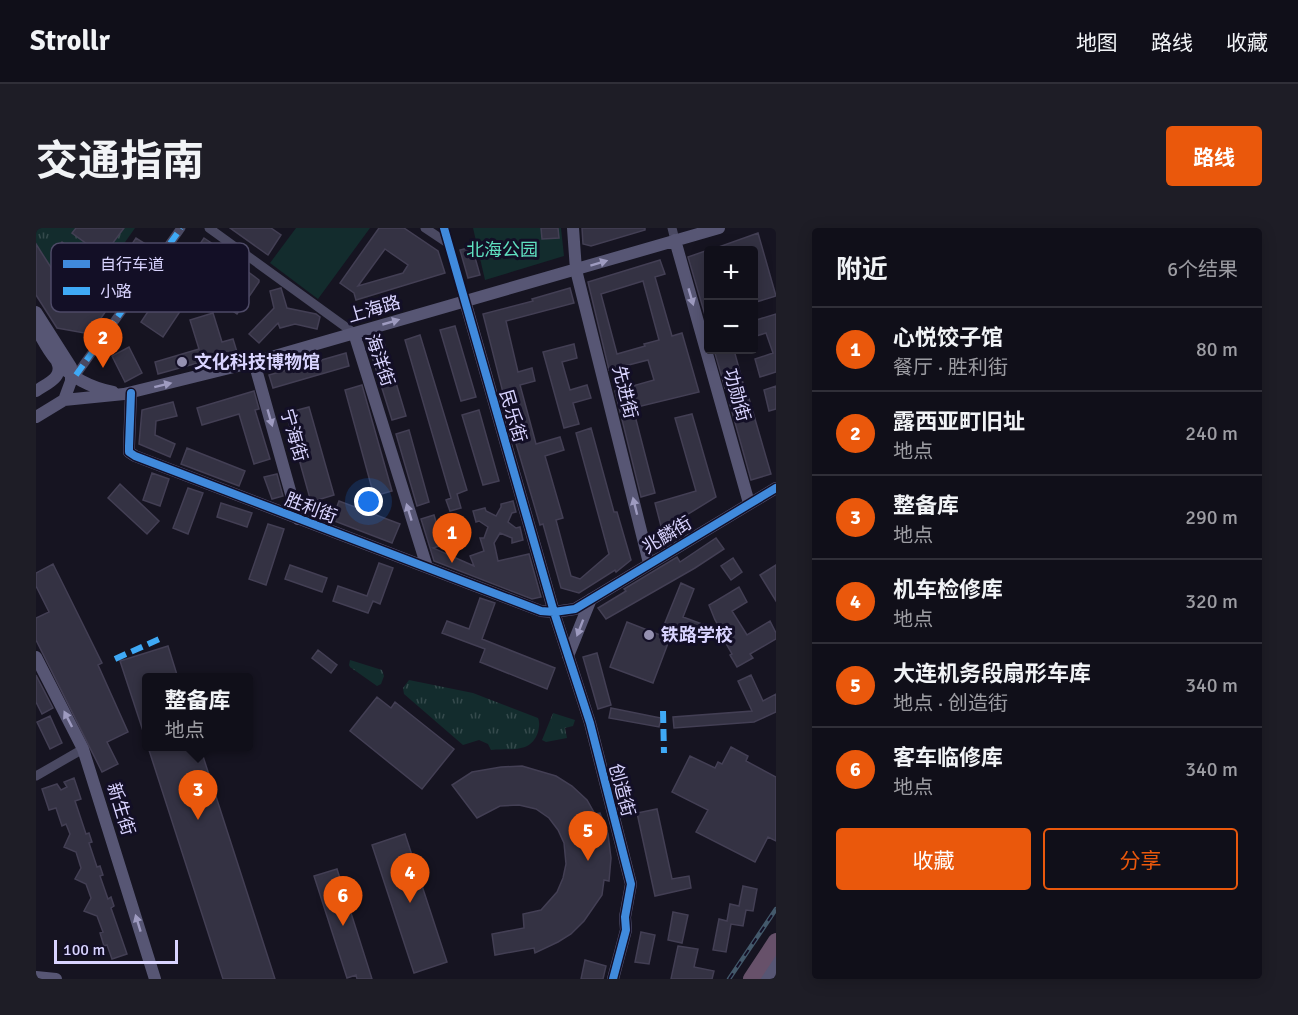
<!DOCTYPE html>
<html lang="zh">
<head>
<meta charset="utf-8">
<style>
  :root { --surface:#100f19; --page:#1e1d26; --text:#f1f3f6; --muted:#9c9ca2; --line:#302f38; --accent:#ea580c }
  body { margin:0; font-family:Signika,"Noto Sans SC",sans-serif; background:var(--page); color:var(--text) }
  .controls { position:absolute; right:18px; top:18px; display:grid; overflow:hidden; border-radius:6px; box-shadow:0 3px 15px #0003 }
  .controls button { width:54px; height:54px; display:grid; place-items:center; padding:0; border:0; border-bottom:2px solid var(--line); background:var(--surface); color:var(--text); font:30px sans-serif }
  .scale { position:absolute; left:18px; bottom:15px; width:124px; box-sizing:border-box; padding-left:6px; border:3px solid #d9d4ff; border-top:0; font-size:16px; line-height:21px; white-space:nowrap; color:#d9d4ff; -webkit-text-stroke:4px #130f26; paint-order:stroke }
  .you { position:absolute; left:333px; top:274px; width:21px; height:21px; margin:-15px; border:4px solid #fff; border-radius:50%; background:#1a73e8; box-shadow:0 0 0 9px #1a73e833 }
  .badge { display:grid; place-items:center; width:39px; height:39px; border-radius:50%; background:var(--accent); color:#fff; font-size:20px; font-weight:700 }
  .pin { position:absolute; translate:-50% -50px; filter:drop-shadow(0 2px 3px #0008) }
  .pin::after { content:''; position:absolute; top:32px; width:21px; height:18px; background:inherit; clip-path:polygon(0 0,100% 0,50% 100%) }
  .popup { position:absolute; left:106px; top:445px; width:111px; height:78px; box-sizing:border-box; display:grid; place-content:center; border-radius:6px; background:var(--surface); filter:drop-shadow(0 2px 4px #0005); font-size:20px; white-space:nowrap; color:var(--muted) }
  .popup b { font-size:22px; color:var(--text) }
  .popup::after { content:''; position:absolute; left:50%; top:100%; margin-left:-12px; border:12px solid transparent; border-top-color:var(--surface) }
  .list { margin:0; padding:0; list-style:none }
  h2 { display:flex; justify-content:space-between; align-items:center; height:78px; margin:0; padding:0 24px; font-size:26px }
  h2 small { font-size:20px; font-weight:400; color:var(--muted) }
  .list li { display:grid; grid-template-columns:39px 1fr auto; gap:18px; align-items:center; box-sizing:border-box; height:84px; padding:0 24px; border-top:2px solid var(--line) }
  .list b { display:block; font-size:22px; white-space:nowrap }
  .list p { margin:0; font-size:20px; white-space:nowrap; color:var(--muted) }
  .list em { font-size:20px; font-style:normal; color:var(--muted) }
  .actions { display:flex; gap:12px; padding:18px 24px }
  .actions a { flex:1; padding:14px 0; border:2px solid var(--accent); border-radius:6px; text-align:center; font-size:21px; color:var(--accent) }
  .actions .main { background:var(--accent); color:#fff }
  .map { position:relative; flex:none; width:740px; height:751px; overflow:hidden; border-radius:6px }
  header { display:flex; align-items:center; gap:36px; box-sizing:border-box; height:84px; padding:0 30px; background:var(--surface); border-bottom:2px solid var(--line) }
  header strong { font-size:28px }
  nav { display:flex; gap:33px; margin-inline-start:auto; font-size:21px }
  .intro { display:flex; align-items:center; justify-content:space-between; box-sizing:border-box; height:144px; padding:0 36px }
  h1 { margin:0; font-size:42px }
  .button { padding:15px 27px; border-radius:6px; background:var(--accent); color:#fff; font-size:21px; font-weight:700 }
  main { display:flex; gap:36px; padding:0 36px }
  aside { flex:1; background:var(--surface); border-radius:6px; box-shadow:0 3px 15px #0003 }
  .map>svg:first-child { display:block }
</style>
</head>
<body>
<header>
<strong>Strollr</strong>
<nav><a>地图</a><a>路线</a><a>收藏</a></nav>
</header>
<div class="intro"><h1>交通指南</h1><a class="button">路线</a></div>
<main>
<div class="map">
<svg width="740" height="751" viewBox="0 0 740 751">
  <defs>
    <pattern id="grass-tufts" width="24" height="20" patternUnits="userSpaceOnUse" patternTransform="scale(1.5)"><rect width="24" height="20" fill="#132c2d"/><path d="M3 7l-1-3M5 7V3M7 7l1-3M15 17l-1-3M17 17v-4M19 17l1-3" fill="none" stroke="#354a4c"/></pattern>
  </defs>
  <rect width="100%" height="100%" fill="#161421"/>
  <path fill="url(#grass-tufts)" d="M0,0H99L46,75L37,74L0,16Z
    M314,432L346,442L348,448L345,456L341,458L314,439L313,437Z
    M373,452L437,465L502,490C504,495 503,499 502,504C495,526 474,520 455,522L452,516L443,512L427,517L368,466L367,460Z
    M517,485L539,492L537,498L529,500L531,510L510,514L506,512Z"/>
  <path fill="#132c2d" d="M260,0H334L282,71L234,35Z
    M437,0H525L528,28L449,52Z"/>
  <path fill="#343243" stroke="#433f54" stroke-width="1.5" fill-rule="evenodd" d="M40,0H88L76,16L90,25L100,10L119,22L96,57L90,54L54,106L21,100L0,67V16L37,74L46,75L59,56L18,25L26,14L69,47L77,35L36,5Z
    M194,0H235L245,7L232,27Z
    M343,0H368L402,23L409,45L320,72L318,65L304,55ZM349,21L372,37L367,45L322,58Z
    M505,0H522L523,10L506,11Z
    M546,0H609V2L555,18L547,16Z
    M722,5L740,68L717,75V55H720L717,47V22H677V21Z
    M168,10L195,28L163,77L135,59Z
    M436,19L444,47L432,50L424,22Z
    M672,22V93L671,94L652,29Z
    M624,32L629,46L619,49L636,108L646,105L663,164L597,180L619,265L605,269L579,163L618,152L612,132L573,142L552,54ZM607,53L623,112L608,116L609,118L581,126L565,66Z
    M211,43L223,52V54L201,86L188,77Z
    M245,60L251,80L280,86L284,89L281,101L259,96L244,100L242,95L223,115L213,106L238,80L234,63Z
    M534,60L538,75L470,93L482,144L496,140L499,153L484,157L500,216L524,209L528,222L509,228L527,290L520,292L535,348L544,351L573,326L540,205L555,200L578,284H581L595,332L580,344L579,342L543,365L525,360L507,296L504,297L479,212L447,86L497,73L496,71Z
    M123,67L145,82L127,109L105,94Z
    M177,85L186,114L197,111L201,124L122,146L119,134L163,121L154,92Z
    M740,86V144L724,149L719,131L737,125L730,105L717,109V93Z
    M419,98L440,169L425,173L404,102Z
    M384,107L431,262L421,266L425,280L414,283L410,272L415,270L369,112Z
    M348,115L370,188L356,192L333,119Z
    M538,116L541,130L526,134L534,162L551,157L555,170L537,175L543,196L528,200L507,124Z
    M93,119L106,145L89,154L76,128Z
    M678,122H698L707,155L689,160Z
    M310,125L313,138L237,160L233,147Z
    M326,157L356,263L338,268L309,162Z
    M740,158V181L733,183L728,162Z
    M218,163L223,181L219,182L234,231L218,236L203,186L166,197L161,180Z
    M712,167L735,246L715,252L693,173Z
    M137,174L141,188L120,193L119,207L139,216L134,229L103,216L106,182Z
    M273,179L298,267L275,274L250,185Z
    M443,182L463,253L447,257L426,187Z
    M656,186L680,269L626,302L619,275L660,263L639,190Z
    M373,202L393,274L381,278L360,206Z
    M151,220L209,243L203,258L145,236Z
    M116,245L133,251L124,278L107,272Z
    M241,246L247,268L236,271L228,249Z
    M84,256L123,293L111,306L72,270Z
    M152,260L167,265L152,306L137,300Z
    M303,273L364,296L356,315L296,292Z
    M477,273L480,284L476,285L472,294L480,300L484,299L487,312L476,315V310L464,305L458,315L459,319L462,333L493,326L505,369L496,371L398,333L385,291L398,287L407,317L397,320L438,338L434,328L448,323L444,310H448L452,299L443,293L440,294L437,283L449,280L450,283L460,288L465,279V276Z
    M185,275L216,285L211,299L181,289Z
    M232,296L248,301L230,357L213,351Z
    M680,310L688,321L659,340L570,391L562,380L590,363L588,361L641,329L644,334Z
    M697,330L706,344L695,352L685,338Z
    M343,335L357,340L344,376L337,373L332,385L297,373L302,358L331,368Z
    M17,336L66,435L62,437L92,504L71,514L82,536L66,544L0,412V390L13,384L0,358V345Z
    M254,337L291,350L286,364L249,351Z
    M740,337V373L724,347Z
    M645,355L658,361L647,389L674,399L669,414L637,402L617,455L574,439L591,394L624,407Z
    M703,359L711,374L696,383L711,407L734,393L740,405V411L714,426L717,430L701,439L694,427L696,426L688,412L690,411L679,392L673,377Z
    M444,370L459,375L446,411L519,440L511,461L444,434L449,421L406,405L411,393L433,401Z
    M132,418L142,450H111L110,512L84,433Z
    M282,422L301,437L295,445L276,430Z
    M561,425L575,477L562,481L547,429Z
    M0,447L17,480L6,486L0,474Z
    M715,447L727,473L740,466V484L718,494L638,500L637,489L716,483L702,453Z
    M341,469L355,480L359,474L418,521L386,561L314,503Z
    M575,480L625,490L623,499L573,490Z
    M14,488L26,515L14,521L1,494Z
    M112,519H164L239,751H187Z
    M695,519L712,528L710,533L740,549V613L732,609L719,634L660,604L672,582L636,564L654,528L679,540L682,534L686,536Z
    M486,538L520,548L536,558L551,572L559,586L564,585L572,606L575,630L573,653L568,652L566,667L548,693L535,706L522,714L499,725L498,720L459,727L456,706L488,700L487,686L505,682L521,664L527,650L530,636L528,615L522,602L513,590L500,581L483,577L464,578L441,590L416,557L436,544L465,539Z
    M38,550L45,571L39,573L50,606L53,605L56,614L53,615L61,639L64,638L67,647L64,648L72,671L75,669L78,678L75,680L91,726L76,731L71,717L68,718L64,705L67,704L61,688L48,683L55,670L50,656L39,651L45,640L40,624L28,619L34,606L30,596L26,598L20,580L13,582L6,561L21,556L25,562L31,559L28,554Z
    M621,581L636,651L653,648L655,660L619,668L601,585Z
    M369,606L411,734L378,745L336,617Z
    M301,641L336,751H321L320,747L311,750L278,648Z
    M707,658L721,661L717,683L710,682L707,698L695,696L690,724L677,722L683,691L691,693L694,676L703,678Z
    M637,684L652,687L646,715L632,712Z
    M605,704L619,707L613,736L599,734Z
    M642,718L662,721L658,739L678,743L676,751H635Z
    M549,732L570,738L567,751H545Z"/>
  <g fill="none" stroke-linecap="round" stroke-linejoin="round">
    <path stroke="#4a4962" stroke-width="9" d="M173,0L318,105
      M389,0L413,16
      M408,0L429,73
      M636,0L639,12
      M40,147L145,0
      M0,548L47,521"/>
    <path stroke="#575674" stroke-width="12" d="M537,0L540,42L613,335
      M639,12L713,275
      M429,73L518,384L554,495L595,656L589,689L590,702L577,751
      M0,84L35,139V153L28,172
      M0,100C6,111 12,123 20,132C33,149 56,160 77,164
      M318,105L391,339
      M218,134L262,291
      M0,163C12,155 28,149 21,134
      M95,165L93,218V224L99,228L505,383L518,384L539,381L740,260
      M0,189L28,172L88,166L218,134L683,0
      M532,428L555,371
      M0,429L47,521L119,751
      M0,749L20,751
      M727,751L740,731
      M738,751L740,748"/>
    <path stroke="#67516a" stroke-width="16" d="M715,751L740,713"/>
    <defs>
      <path id="rail" d="M693,751L740,681"/>
    </defs>
    <use href="#rail" stroke="#43596b" stroke-width="4.5"/>
    <use href="#rail" stroke="#130f26" stroke-width="2" stroke-dasharray="7" stroke-linecap="butt"/>
    <path stroke="#3fa9f5" stroke-width="6" stroke-dasharray="12 6" stroke-linecap="butt" d="M40,147L145,0
      M79,431L128,409
      M627,483L628,525"/>
    <defs>
      <path id="cycleway" d="M408,0L518,384L554,495L595,656L589,689L590,702L577,751
        M95,165L93,218V224L99,228L505,383L518,384L539,381L740,260"/>
    </defs>
    <use href="#cycleway" stroke="#130f26" stroke-width="11"/>
    <use href="#cycleway" stroke="#408adc" stroke-width="8"/>
  </g>
  <defs><path id="oneway-solid" d="M-6-.8H1V-3.2L6.5 0L1 3.2V.8H-6Z" transform="scale(1.5)"/></defs>
  <g fill="#9e9bc0">
    <use href="#oneway-solid" transform="translate(563 35) rotate(-17)"/>
    <use href="#oneway-solid" transform="translate(655 69) rotate(74)"/>
    <use href="#oneway-solid" transform="translate(355 94) rotate(-16)"/>
    <use href="#oneway-solid" transform="translate(127 157) rotate(-14)"/>
    <use href="#oneway-solid" transform="translate(234 190) rotate(74)"/>
    <use href="#oneway-solid" transform="translate(599 278) rotate(-104)"/>
    <use href="#oneway-solid" transform="translate(373 284) rotate(-107)"/>
    <use href="#oneway-solid" transform="translate(544 400) rotate(111)"/>
    <use href="#oneway-solid" transform="translate(32 491) rotate(-117)"/>
    <use href="#oneway-solid" transform="translate(102 695) rotate(-107)"/>
  </g>
  <g fill="#9591b1" stroke="#130f26" stroke-width="2">
    <circle cx="146" cy="134" r="6"/>
    <circle cx="613" cy="407" r="6"/>
  </g>
  <g text-anchor="middle" dominant-baseline="central" stroke-width="6" stroke-linejoin="round" paint-order="stroke">
    <g font-size="18" fill="#5fe0c0" stroke="#130f26">
      <text x="466" y="22">北海公园</text>
    </g>
    <g font-size="18" fill="#d9d4ff" stroke="#130f26">
      <text transform="translate(338 81) rotate(-16)">上海路</text>
      <text transform="translate(344 132) rotate(71)">海洋街</text>
      <text transform="translate(589 164) rotate(76)">先进街</text>
      <text transform="translate(701 167) rotate(74)">功勋街</text>
      <text transform="translate(477 188) rotate(74)">民乐街</text>
      <text transform="translate(258 207) rotate(74)">宁海街</text>
      <text transform="translate(275 280) rotate(21)">胜利街</text>
      <text transform="translate(631 307) rotate(-31)">兆麟街</text>
      <text transform="translate(586 562) rotate(75)">创造街</text>
      <text transform="translate(85 581) rotate(73)">新生街</text>
    </g>
    <g font-size="18" font-weight="bold" fill="#d9d4ff" stroke="#130f26" text-anchor="start">
      <text x="158" y="134">文化科技博物馆</text>
      <text x="625" y="407">铁路学校</text>
    </g>
  </g>
  <rect x="15" y="15" width="198" height="69" rx="9" fill="#130f26" stroke="#4e4a67" stroke-width="1.5"/>
  <rect x="27" y="32" width="27" height="8" fill="#408adc"/>
  <rect x="27" y="59" width="27" height="8" fill="#3fa9f5"/>
  <g font-size="16" fill="#d9d4ff">
    <text x="64" y="42">自行车道</text>
    <text x="64" y="69">小路</text>
  </g>
</svg>
<div class="controls">
<button>+</button>
<button>−</button>
</div>
<div class="scale">100 m</div>
<div class="you"></div>
<div class="pin badge" style="left:416px;top:335px">1</div>
<div class="pin badge" style="left:67px;top:140px">2</div>
<div class="pin badge" style="left:162px;top:592px">3</div>
<div class="popup"><b>整备库</b>地点</div>
<div class="pin badge" style="left:374px;top:675px">4</div>
<div class="pin badge" style="left:552px;top:633px">5</div>
<div class="pin badge" style="left:307px;top:698px">6</div>
</div>
<aside>
<h2>附近<small>6个结果</small></h2>
<ul class="list">
<li><span class="badge">1</span><div><b>心悦饺子馆</b><p>餐厅 · 胜利街</p></div><em>80 m</em></li>
<li><span class="badge">2</span><div><b>露西亚町旧址</b><p>地点</p></div><em>240 m</em></li>
<li><span class="badge">3</span><div><b>整备库</b><p>地点</p></div><em>290 m</em></li>
<li><span class="badge">4</span><div><b>机车检修库</b><p>地点</p></div><em>320 m</em></li>
<li><span class="badge">5</span><div><b>大连机务段扇形车库</b><p>地点 · 创造街</p></div><em>340 m</em></li>
<li><span class="badge">6</span><div><b>客车临修库</b><p>地点</p></div><em>340 m</em></li>
</ul>
<div class="actions"><a class="main">收藏</a><a>分享</a></div>
</aside>
</main>
</body>
</html>
